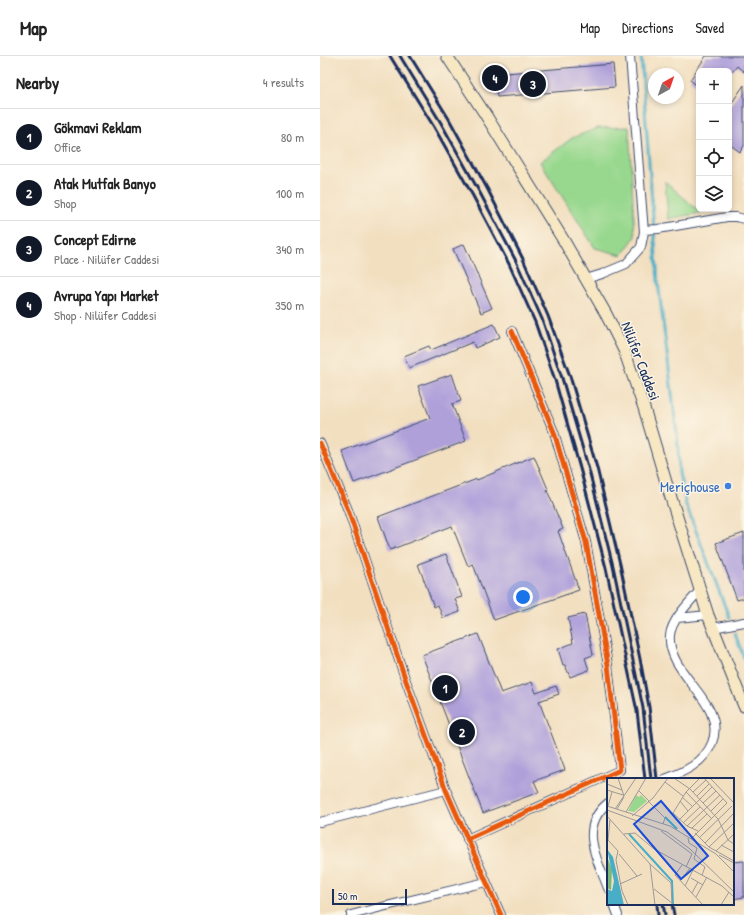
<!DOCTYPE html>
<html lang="en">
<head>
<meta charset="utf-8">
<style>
  :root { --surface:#fff; --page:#f6f6f6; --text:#222; --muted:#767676; --line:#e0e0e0; --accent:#111827 }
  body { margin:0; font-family:"Patrick Hand",sans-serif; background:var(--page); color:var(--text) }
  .controls { position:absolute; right:12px; top:12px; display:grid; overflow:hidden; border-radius:6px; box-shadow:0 2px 6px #0003 }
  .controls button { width:36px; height:36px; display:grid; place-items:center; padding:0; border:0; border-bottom:1px solid var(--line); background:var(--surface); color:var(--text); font:20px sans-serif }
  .compass { position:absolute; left:328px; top:12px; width:36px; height:36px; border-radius:50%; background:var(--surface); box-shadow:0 2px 6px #0003; rotate:40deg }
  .scale { position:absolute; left:12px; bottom:10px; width:75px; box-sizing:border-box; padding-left:4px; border:2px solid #1b2f5e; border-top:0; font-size:11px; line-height:14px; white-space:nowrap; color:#1b2f5e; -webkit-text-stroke:3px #fcf5e5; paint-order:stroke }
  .you { position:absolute; left:203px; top:541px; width:14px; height:14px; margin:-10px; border:3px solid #fff; border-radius:50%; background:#1a73e8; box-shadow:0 0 0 6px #1a73e833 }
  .badge { display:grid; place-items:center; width:26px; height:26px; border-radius:50%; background:var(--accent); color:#fff; font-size:13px; font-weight:700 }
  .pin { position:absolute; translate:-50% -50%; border:2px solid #fff; box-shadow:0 1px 4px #0006 }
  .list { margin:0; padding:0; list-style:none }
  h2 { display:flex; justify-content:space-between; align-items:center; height:52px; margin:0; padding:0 16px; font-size:17px }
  h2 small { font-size:13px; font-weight:400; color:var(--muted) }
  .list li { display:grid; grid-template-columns:26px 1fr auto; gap:12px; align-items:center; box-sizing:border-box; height:56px; padding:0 16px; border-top:1px solid var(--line) }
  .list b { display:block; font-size:15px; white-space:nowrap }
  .list p { margin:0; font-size:13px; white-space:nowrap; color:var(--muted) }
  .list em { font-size:13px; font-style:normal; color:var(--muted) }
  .icon { flex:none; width:22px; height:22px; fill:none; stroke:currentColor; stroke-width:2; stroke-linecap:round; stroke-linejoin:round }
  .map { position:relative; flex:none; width:424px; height:859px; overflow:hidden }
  header { display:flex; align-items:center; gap:24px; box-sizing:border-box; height:56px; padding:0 20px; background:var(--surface); border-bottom:1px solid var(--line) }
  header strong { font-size:19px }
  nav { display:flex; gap:22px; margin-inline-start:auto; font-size:14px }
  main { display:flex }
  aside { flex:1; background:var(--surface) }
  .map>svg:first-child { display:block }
</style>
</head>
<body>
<header>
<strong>Map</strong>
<nav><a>Map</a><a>Directions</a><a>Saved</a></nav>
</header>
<main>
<aside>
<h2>Nearby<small>4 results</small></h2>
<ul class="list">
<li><span class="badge">1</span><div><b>Gökmavi Reklam</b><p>Office</p></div><em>80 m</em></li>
<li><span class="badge">2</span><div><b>Atak Mutfak Banyo</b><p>Shop</p></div><em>100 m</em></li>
<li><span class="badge">3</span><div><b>Concept Edirne</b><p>Place · Nilüfer Caddesi</p></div><em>340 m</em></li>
<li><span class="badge">4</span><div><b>Avrupa Yapı Market</b><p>Shop · Nilüfer Caddesi</p></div><em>350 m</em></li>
</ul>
</aside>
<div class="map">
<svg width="424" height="859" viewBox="0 0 424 859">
  <rect width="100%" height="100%" fill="#fcf5e5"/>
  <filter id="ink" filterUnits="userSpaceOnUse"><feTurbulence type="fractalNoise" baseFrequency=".025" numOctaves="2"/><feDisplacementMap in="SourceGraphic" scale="8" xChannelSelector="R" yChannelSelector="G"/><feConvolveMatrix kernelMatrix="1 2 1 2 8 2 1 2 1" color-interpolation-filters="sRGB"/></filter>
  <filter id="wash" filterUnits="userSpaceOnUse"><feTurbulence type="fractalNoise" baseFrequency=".012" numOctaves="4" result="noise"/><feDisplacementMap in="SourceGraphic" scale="16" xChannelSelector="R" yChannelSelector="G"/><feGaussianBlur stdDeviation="0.9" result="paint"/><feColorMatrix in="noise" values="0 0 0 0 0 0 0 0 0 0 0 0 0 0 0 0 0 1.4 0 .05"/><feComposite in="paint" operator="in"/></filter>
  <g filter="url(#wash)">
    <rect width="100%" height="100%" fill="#f2dfc0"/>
    <path fill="#98d88e" stroke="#5a8476" d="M309,71L315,181L302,199L275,192L220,106L252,82L278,72Z
      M345,125L381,157L348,163Z"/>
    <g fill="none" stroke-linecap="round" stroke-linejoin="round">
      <path stroke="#48aec7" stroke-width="3" d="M321,0L338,226L356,369L358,390L359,417L366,449L409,561
        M415,578L424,602"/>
    </g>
    <g id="blocks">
      <path fill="#afa0da" d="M386,0H424V16L417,10L413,15H379V31L370,24Z
        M293,8L295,31L177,41L174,18Z
        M424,29V90L420,96L409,88V51Z
        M144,188L172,252L161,257L133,193Z
        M174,268L180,281L155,292L153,286L89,312L84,300L109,290L111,294Z
        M132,318L141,345L132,348L146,385L34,427L22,395L110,362L98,330Z
        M214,400L228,433L227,434L243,473L238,475L259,534L174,564L153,508L148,510L132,470L70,494L58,461L157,423V424Z
        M424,477V542L417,544L396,487Z
        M126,498L142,541L135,543L140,556L123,562L118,549L114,551L98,508Z
        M265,558L273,599L265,602L269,614L250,621L245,609H243L238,593L253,587L248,562Z
        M158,578L181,637L212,626L216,637L236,630L239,638L219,645L245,714L214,725L219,736L163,757L102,599Z
        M424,805V841L413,843V806Z"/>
    </g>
  </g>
  <g filter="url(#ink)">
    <use href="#blocks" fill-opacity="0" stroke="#3b496d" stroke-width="1"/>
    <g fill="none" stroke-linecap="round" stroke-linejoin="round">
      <defs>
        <path id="minor" d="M324,174L338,173L407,161H416L424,163
          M266,223L282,218L306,208L321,191L324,176L310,0
          M0,387L28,454L86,625L126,734L181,859
          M357,562L388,559
          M393,572L424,566
          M345,723C364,716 384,707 392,687C408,646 346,619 350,579C352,563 370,546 380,534
          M288,747C258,771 277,803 288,832
          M0,766L126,734
          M147,783L300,714L288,609L266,486L234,376L192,275
          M294,848L298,859
          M31,859L66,850L166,826"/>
        <path id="secondary" d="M127,0L165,58L244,185L286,258L304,294L324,352L346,426L388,559L424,650"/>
      </defs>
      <use href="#minor" stroke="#3b496d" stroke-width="10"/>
      <use href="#secondary" stroke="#3b496d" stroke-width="13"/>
      <use href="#minor" stroke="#fff" stroke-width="8"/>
      <use href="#secondary" stroke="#f7e8c3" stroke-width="11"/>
      <path stroke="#1b2f5e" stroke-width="3" d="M70,0L114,71L153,140L189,208L215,266L235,324L261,416L286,512L317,655L325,723
        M80,0L121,67L160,137L196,205L222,263L242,322L269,414L293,510L323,652L331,723
        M90,0L129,63L168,134L203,203L228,260L250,320L277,412L300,508L320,603L329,651L337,723
        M337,848L338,859
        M343,848L345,859
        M352,848L354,859"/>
      <defs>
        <path id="cycleway" d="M0,387L28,454L86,625L126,734L181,859
          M147,783L300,714L288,609L266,486L234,376L192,275"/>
      </defs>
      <use href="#cycleway" stroke="#fcf5e5" stroke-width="8"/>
      <use href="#cycleway" stroke="#e8590c" stroke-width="5"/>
    </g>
  </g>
  <circle fill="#3f7fe0" stroke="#fcf5e5" stroke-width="1.5" cx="408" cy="430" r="4"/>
  <g text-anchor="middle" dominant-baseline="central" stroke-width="3" stroke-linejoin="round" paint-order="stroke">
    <g font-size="15" fill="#1b2f5e" stroke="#fcf5e5">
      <text transform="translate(321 305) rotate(69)">Nilüfer Caddesi</text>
    </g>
    <g font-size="15" fill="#366cbe" stroke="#fcf5e5" text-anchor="end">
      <text x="400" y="430">Meriçhouse</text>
    </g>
  </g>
  <g transform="translate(287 722)">
    <rect width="127" height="127" fill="#f2dfc0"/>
    <path d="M29,17L32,19L34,17L40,23L27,34L21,33Z" fill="#98d88e"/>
    <path d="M0,79L5,91L4,112L0,110Z" fill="#7ab879"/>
    <path d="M0,71L6,79L17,127H0V111L5,113L7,103Z" fill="#48aec7"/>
    <path fill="none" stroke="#48aec7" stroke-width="2" d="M58,39L70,51M22,56L65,103L66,127"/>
    <path fill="none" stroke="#9c9999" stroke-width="1" d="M11,0L17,18M67,0L83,11L111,41L121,62L127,66M103,0L127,25M58,4L76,18M0,6L15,12M0,12L16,17M32,13L42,23M79,14L104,40M86,14L99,2M90,18L102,6M75,19L85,28M41,23L58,40L56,46M73,23L81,33M96,25L109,13M0,28L63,48L109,76L127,94M1,28L5,14M8,31L29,0M10,31L17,19M0,32L60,54L83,71L127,114M104,33L116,21M19,34L39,0M0,38L43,86L48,127M25,38L46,20L61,0M3,42L1,62L11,73L9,82L15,113L21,127M72,42L105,9M76,45L93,29M80,48L113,17M85,50L100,36M54,53L85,76L79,89M91,53L80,48L66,35L79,14L93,0M88,55L102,69L127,83M17,56L28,55L47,71L115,108L127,119M81,60L82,65L90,70L87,81L98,89L95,97M92,60L125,28M84,61L120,25L97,0M98,65L127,35M114,67L127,74M102,69L127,45M109,73L127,56M12,76L30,98M112,77L127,85M43,86L64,105L65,127M75,87L68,97L96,127M84,100L96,107M74,102L83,90M13,106L35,96M78,108L86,92M47,111L65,125M85,115L91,104M89,119L100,99M114,127L122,114"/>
    <path fill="#1d4ed8" fill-opacity="0.15" stroke="#1d4ed8" stroke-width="2" d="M54,23L101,78L74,101L27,46Z"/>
    <rect width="127" height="127" fill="none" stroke="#1b2f5e" stroke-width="2"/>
  </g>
</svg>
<div class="controls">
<button>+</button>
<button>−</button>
<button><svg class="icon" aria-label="locate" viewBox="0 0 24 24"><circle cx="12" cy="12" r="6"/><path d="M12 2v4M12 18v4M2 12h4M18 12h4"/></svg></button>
<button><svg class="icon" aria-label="layers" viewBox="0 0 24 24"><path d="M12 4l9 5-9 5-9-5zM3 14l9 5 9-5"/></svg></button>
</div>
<svg class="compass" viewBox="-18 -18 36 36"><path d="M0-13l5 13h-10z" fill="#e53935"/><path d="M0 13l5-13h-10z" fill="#767676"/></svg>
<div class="scale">50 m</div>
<div class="you"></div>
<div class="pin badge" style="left:125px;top:632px">1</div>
<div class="pin badge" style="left:142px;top:676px">2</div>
<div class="pin badge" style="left:213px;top:28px">3</div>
<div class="pin badge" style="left:175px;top:22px">4</div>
</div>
</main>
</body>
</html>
